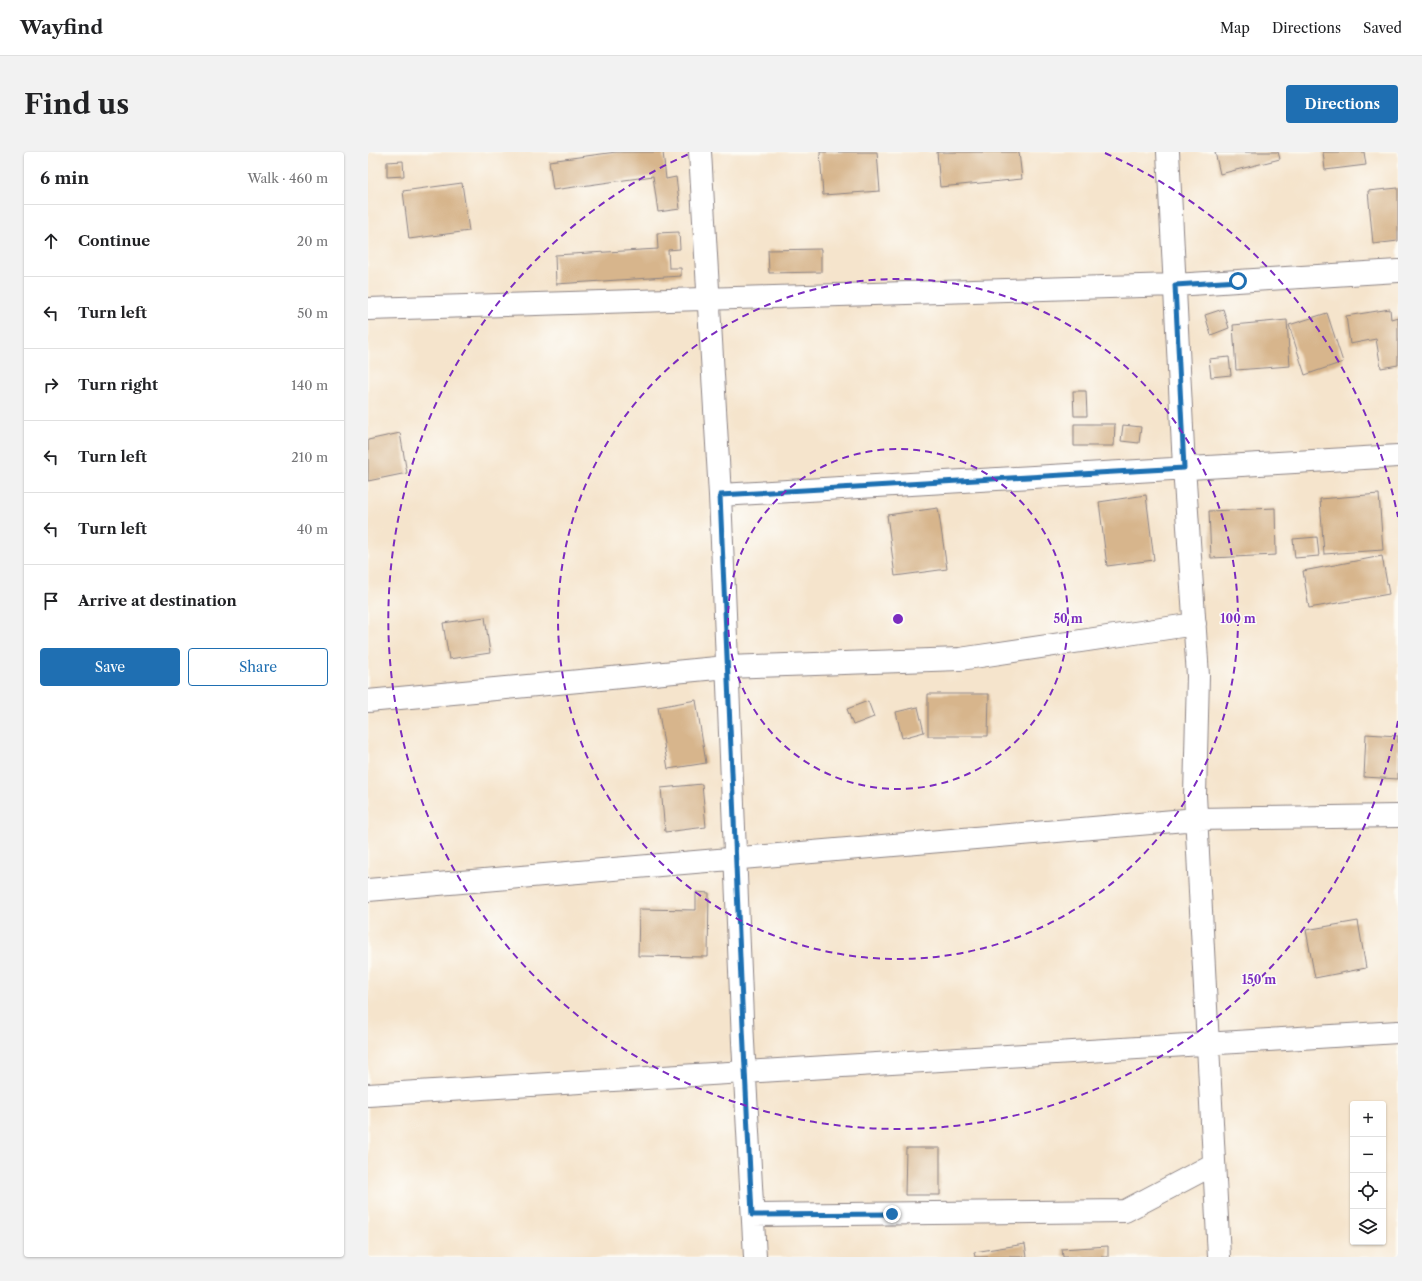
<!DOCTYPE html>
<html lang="en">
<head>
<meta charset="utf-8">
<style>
  :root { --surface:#fff; --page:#f2f2f2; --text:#202124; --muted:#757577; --line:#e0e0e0; --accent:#1f6fb2 }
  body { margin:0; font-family:"Libre Caslon Text",serif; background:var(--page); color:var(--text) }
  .controls { position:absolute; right:12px; bottom:12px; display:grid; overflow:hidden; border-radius:4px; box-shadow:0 1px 3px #0004 }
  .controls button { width:36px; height:36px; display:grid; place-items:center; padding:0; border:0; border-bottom:1px solid var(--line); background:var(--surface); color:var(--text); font:20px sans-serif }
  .stop { position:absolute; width:12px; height:12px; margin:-9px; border:3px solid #1f6fb2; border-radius:50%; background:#fff }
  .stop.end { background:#1f6fb2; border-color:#fff; box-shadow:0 1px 4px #0008 }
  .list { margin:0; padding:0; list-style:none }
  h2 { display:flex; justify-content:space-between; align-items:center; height:52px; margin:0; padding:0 16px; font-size:17px }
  h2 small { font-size:13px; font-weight:400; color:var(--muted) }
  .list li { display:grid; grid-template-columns:26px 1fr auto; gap:12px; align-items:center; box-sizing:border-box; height:72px; padding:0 16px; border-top:1px solid var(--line) }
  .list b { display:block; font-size:15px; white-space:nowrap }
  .list em { font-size:13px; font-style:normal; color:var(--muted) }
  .actions { display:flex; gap:8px; padding:12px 16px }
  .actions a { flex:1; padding:9px 0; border:1px solid var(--accent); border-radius:4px; text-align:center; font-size:14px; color:var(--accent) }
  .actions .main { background:var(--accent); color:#fff }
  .icon { flex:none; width:22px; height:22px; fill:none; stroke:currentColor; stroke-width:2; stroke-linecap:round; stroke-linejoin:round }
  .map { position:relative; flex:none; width:1030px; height:1105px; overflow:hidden; border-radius:4px }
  header { display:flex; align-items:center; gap:24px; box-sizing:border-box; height:56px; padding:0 20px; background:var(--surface); border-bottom:1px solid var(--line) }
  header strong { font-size:19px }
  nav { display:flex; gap:22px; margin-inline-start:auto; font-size:14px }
  .intro { display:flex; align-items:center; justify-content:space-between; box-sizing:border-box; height:96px; padding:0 24px }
  h1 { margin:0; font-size:28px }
  .button { padding:10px 18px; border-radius:4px; background:var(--accent); color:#fff; font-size:14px; font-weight:700 }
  main { display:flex; gap:24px; padding:0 24px }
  aside { flex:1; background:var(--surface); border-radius:4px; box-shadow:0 1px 3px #0004 }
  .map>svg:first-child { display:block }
</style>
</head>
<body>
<header>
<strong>Wayfind</strong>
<nav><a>Map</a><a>Directions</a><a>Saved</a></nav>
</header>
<div class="intro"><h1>Find us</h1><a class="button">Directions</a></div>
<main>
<aside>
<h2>6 min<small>Walk · 460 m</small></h2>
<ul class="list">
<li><svg class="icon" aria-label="ahead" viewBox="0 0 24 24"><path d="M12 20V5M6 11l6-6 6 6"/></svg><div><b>Continue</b></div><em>20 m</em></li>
<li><svg class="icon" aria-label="left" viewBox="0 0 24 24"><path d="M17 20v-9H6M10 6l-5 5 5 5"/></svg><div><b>Turn left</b></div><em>50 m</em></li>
<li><svg class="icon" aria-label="right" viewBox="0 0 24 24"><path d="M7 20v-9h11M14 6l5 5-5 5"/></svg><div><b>Turn right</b></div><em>140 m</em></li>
<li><svg class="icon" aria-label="left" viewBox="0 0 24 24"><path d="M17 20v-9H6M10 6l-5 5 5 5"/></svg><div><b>Turn left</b></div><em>210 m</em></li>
<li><svg class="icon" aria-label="left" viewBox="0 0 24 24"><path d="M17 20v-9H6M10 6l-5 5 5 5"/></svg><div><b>Turn left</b></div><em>40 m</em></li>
<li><svg class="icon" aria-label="arrive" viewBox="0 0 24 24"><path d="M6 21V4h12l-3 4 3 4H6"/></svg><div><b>Arrive at destination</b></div></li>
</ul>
<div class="actions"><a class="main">Save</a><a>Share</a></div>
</aside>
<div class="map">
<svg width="1030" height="1105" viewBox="0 0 1030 1105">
  <rect width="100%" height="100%" fill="#fdfcf7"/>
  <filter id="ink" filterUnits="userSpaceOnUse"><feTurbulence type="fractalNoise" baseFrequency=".025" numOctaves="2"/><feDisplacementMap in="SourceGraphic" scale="8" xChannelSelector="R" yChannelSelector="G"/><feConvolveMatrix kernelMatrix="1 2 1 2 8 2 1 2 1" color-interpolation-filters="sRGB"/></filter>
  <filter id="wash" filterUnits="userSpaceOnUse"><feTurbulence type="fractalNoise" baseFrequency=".012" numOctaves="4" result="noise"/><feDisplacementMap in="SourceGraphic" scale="16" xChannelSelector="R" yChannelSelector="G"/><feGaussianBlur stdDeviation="0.9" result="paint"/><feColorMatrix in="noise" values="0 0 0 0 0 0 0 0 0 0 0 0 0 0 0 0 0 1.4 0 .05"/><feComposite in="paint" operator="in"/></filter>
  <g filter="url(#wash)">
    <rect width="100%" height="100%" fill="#f5e4cc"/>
    <g id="blocks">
      <path fill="#d7b58c" d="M248,0H295L298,27L308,25L312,57L290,60L285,24L185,38L181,9Z
        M452,0H509L512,39L455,43Z
        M569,0H651L654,27L572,35Z
        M847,0H910L912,7L852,22Z
        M955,0H996L998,13L957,18Z
        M35,9L36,24L19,25V10Z
        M94,31L101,79L41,87L35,39Z
        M1030,36V89L1005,92L1000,39Z
        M311,80L312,97L300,98L301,116H313V124L188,132L187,103L290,97L289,81Z
        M453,97V120L401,121L400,98Z
        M855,157L861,176L843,183L837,163Z
        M1022,157L1023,167L1030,165V213L1013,216L1008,187L982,192L978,164Z
        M959,161L975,210L937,223L921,173Z
        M919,168L922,214L868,218L865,173Z
        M861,205L863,223L843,225L841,207Z
        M705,239H718L719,264H706Z
        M706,272H747L746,294H706Z
        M755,273L773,275L771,291L753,289Z
        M32,281L39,321L0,329V288Z
        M1011,342L1015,398L956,402L952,347Z
        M778,343L786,408L739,414L731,350Z
        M570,356L579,417L527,424L519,363Z
        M907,356L908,403L843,406L841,359Z
        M949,385L951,404L927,406L925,387Z
        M1014,404L1021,442L941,456L935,419Z
        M117,465L122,501L81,507L75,471Z
        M560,542H621L620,584H560Z
        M328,548L338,611L300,617L290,555Z
        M500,549L506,565L485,573L479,557Z
        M550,555L556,580L534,586L528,560Z
        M998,582L1030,584V627L996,625Z
        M334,632L338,675L297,680L293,636Z
        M328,740L341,741L340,805L270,804L271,757L328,758Z
        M990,769L998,816L947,826L938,778Z
        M538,996H572V1043H537Z
        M657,1092L659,1105H607L606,1100Z
        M740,1094V1105H695L694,1097Z"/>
    </g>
  </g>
  <g filter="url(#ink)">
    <use href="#blocks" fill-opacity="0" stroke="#8c8384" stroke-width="1"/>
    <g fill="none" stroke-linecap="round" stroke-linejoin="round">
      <defs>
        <path id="street" d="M332,0L352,343
          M800,0L816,315L830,524L827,643L851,1105
          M0,157L807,133L1030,119
          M0,549L359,515L592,507L827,472
          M0,738L829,667L1030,664
          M0,943L1030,880
          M385,1063L757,1059L846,1012
          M387,1105L375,890L352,343L1030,304"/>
      </defs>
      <use href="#street" stroke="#8c8384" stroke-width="24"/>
      <use href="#street" stroke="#fff" stroke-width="22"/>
    </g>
  </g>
  <g fill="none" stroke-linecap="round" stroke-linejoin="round" filter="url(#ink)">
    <path stroke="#1f6fb2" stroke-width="5" d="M524,1062L384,1063L375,875L352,343L816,316L807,133L870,129"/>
  </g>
  <g fill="none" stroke="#7b2cbf" stroke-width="2" stroke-dasharray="7 5">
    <circle cx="530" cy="467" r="170"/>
    <circle cx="530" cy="467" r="340"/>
    <path d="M1030 569A510 510 0 1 1 323 1M737 1A510 510 0 0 1 1030 365"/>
  </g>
  <circle cx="530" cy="467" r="6" fill="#7b2cbf" stroke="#fdfcf7" stroke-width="2"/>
  <g font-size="12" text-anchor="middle" font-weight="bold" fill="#7b2cbf" stroke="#fdfcf7" stroke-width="3" stroke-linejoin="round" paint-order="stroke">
    <text x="700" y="471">50 m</text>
    <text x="870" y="471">100 m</text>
    <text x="891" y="832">150 m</text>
  </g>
</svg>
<div class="controls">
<button>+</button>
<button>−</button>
<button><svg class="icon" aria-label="locate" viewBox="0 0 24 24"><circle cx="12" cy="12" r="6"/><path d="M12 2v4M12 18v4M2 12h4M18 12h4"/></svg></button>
<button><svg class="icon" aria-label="layers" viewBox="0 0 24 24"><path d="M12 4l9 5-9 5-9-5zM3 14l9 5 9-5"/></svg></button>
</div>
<div class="stop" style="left:870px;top:129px"></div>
<div class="stop end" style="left:524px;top:1062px"></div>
</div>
</main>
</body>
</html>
